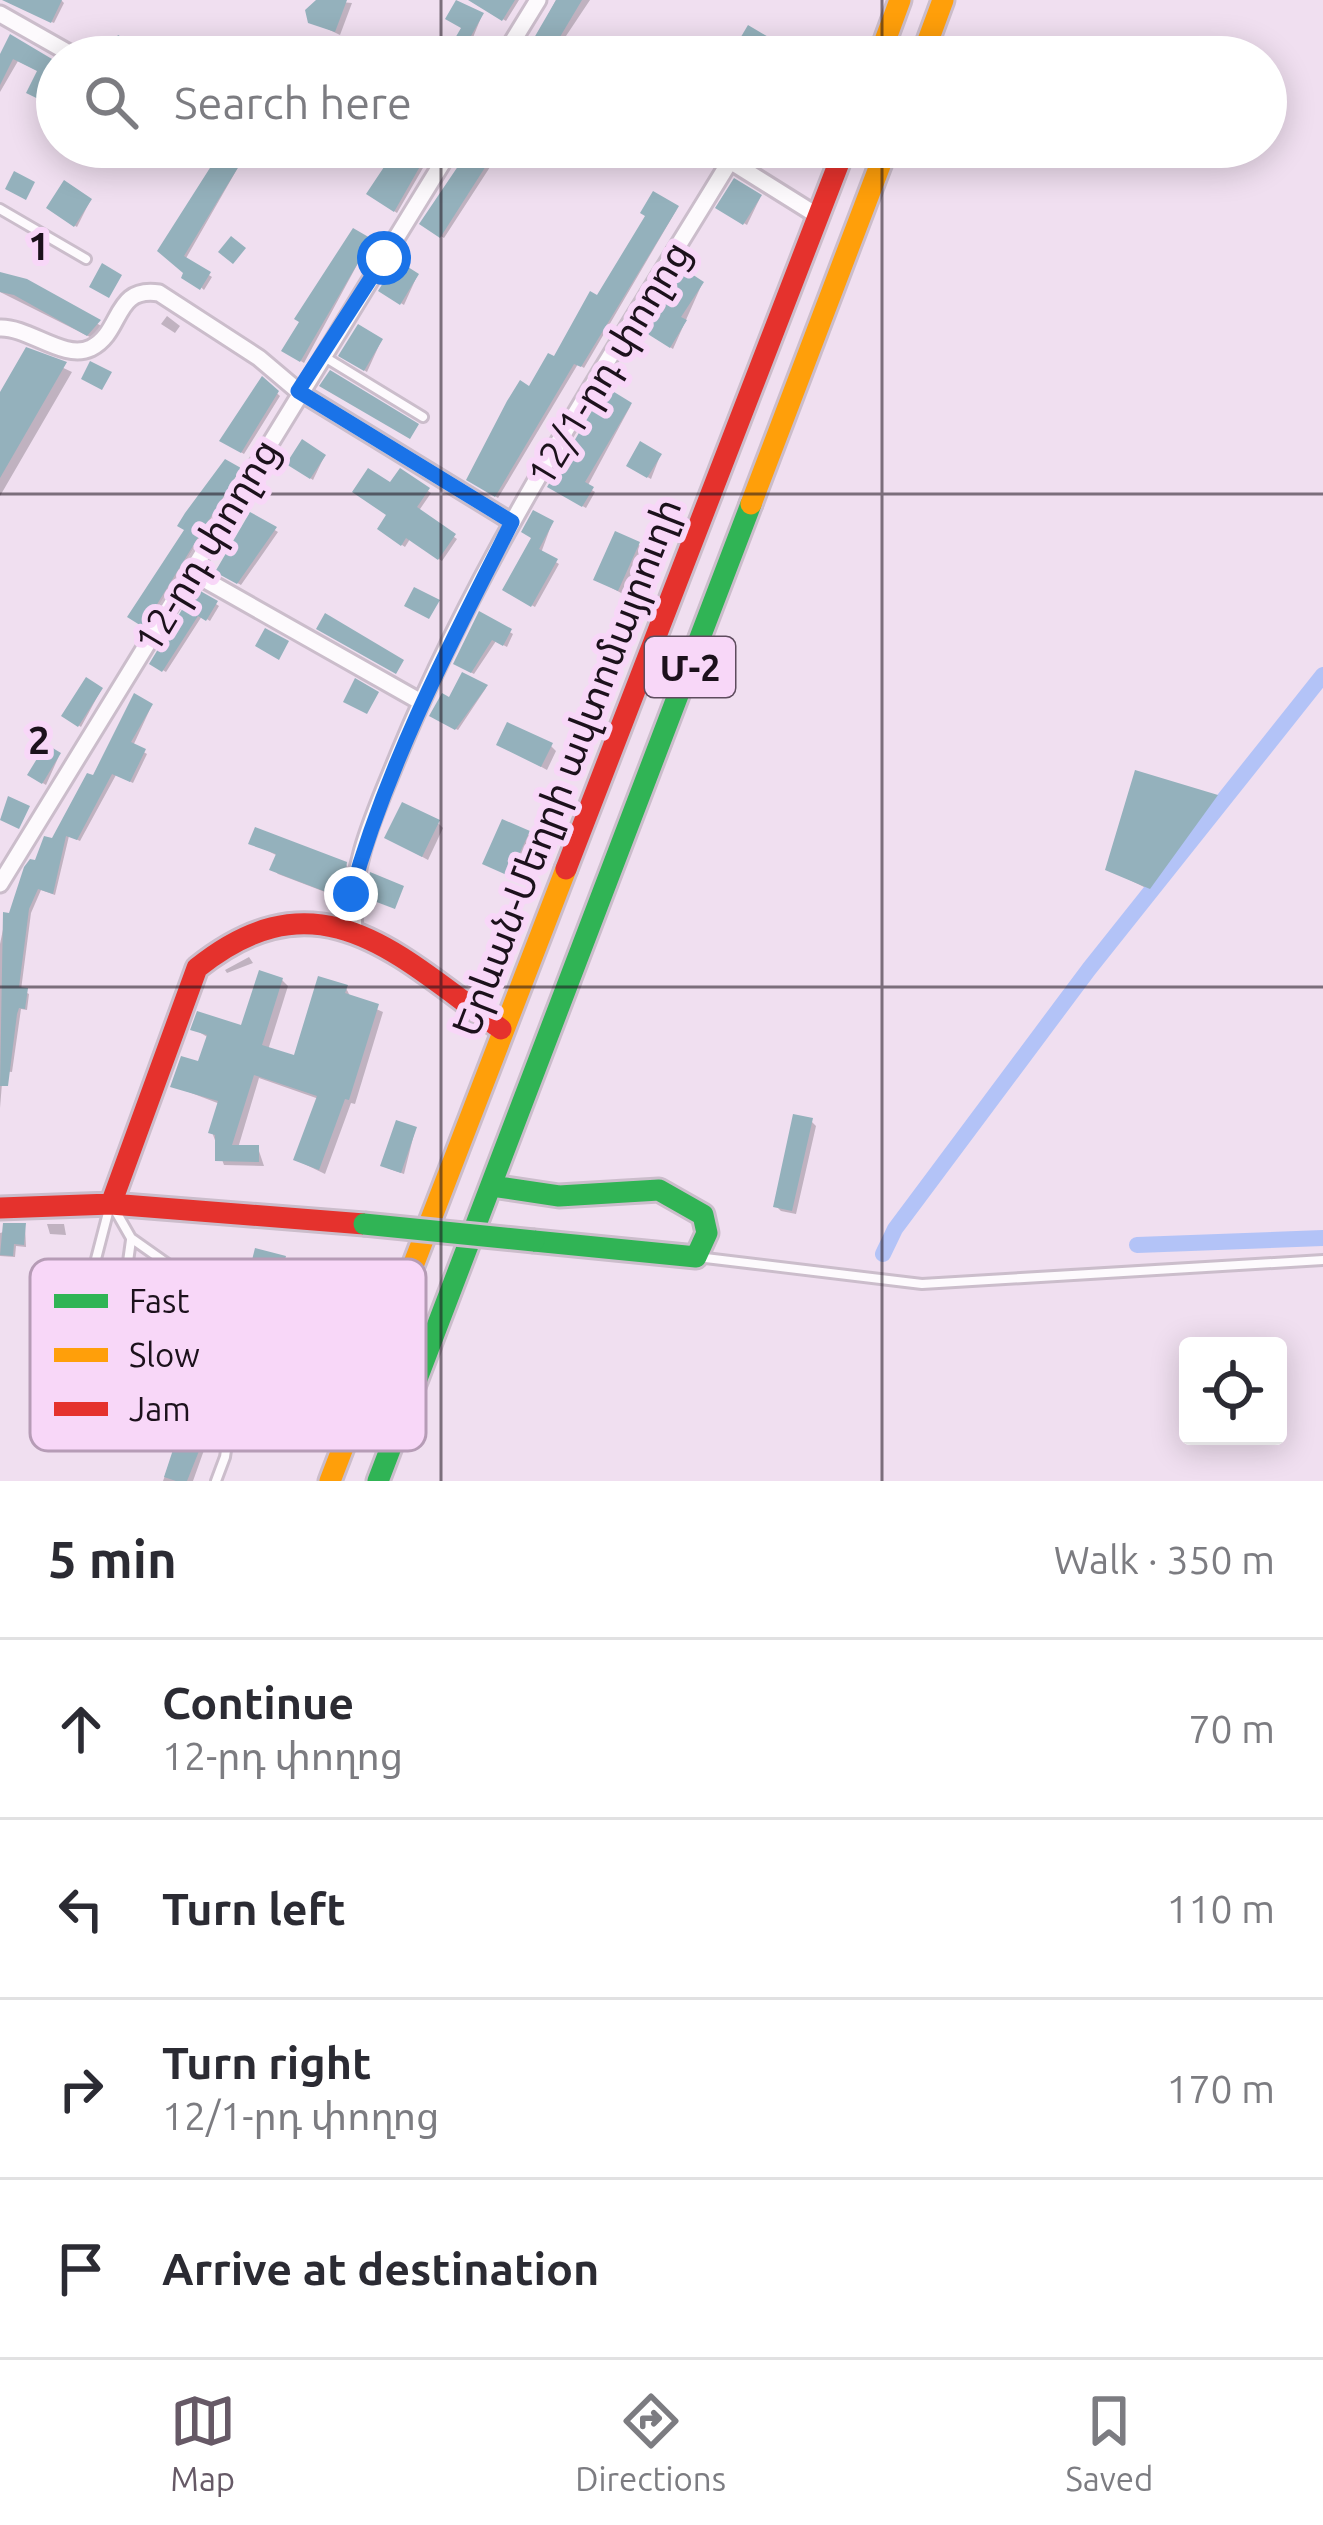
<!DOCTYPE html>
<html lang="en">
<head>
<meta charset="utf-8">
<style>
  :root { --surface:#fff; --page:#f7f7f7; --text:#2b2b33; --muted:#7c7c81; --line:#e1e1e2; --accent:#665966 }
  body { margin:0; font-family:Ubuntu,"Noto Sans Armenian",sans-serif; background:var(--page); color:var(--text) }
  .controls { position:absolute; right:36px; bottom:36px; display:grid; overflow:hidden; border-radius:12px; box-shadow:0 6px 30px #0003 }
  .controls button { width:108px; height:108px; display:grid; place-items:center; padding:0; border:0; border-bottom:3px solid var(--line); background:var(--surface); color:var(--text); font:60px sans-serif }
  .stop { position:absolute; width:36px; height:36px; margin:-27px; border:9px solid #1a73e8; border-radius:50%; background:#fff }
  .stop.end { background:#1a73e8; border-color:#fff; box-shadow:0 3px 12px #0008 }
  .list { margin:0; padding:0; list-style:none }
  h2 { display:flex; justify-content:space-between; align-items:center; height:156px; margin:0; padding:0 48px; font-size:51px }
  h2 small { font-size:39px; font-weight:400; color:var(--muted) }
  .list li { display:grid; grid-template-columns:78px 1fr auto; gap:36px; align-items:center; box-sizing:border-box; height:180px; padding:0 48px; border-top:3px solid var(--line) }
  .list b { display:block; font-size:45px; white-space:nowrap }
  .list p { margin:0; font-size:39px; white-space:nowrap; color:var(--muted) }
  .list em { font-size:39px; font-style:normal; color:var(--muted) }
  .icon { flex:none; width:66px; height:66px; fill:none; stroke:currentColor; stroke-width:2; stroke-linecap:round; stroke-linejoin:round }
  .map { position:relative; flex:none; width:1323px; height:1481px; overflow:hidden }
  .search { position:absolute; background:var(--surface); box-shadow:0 6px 30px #0003; left:36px; right:36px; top:36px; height:132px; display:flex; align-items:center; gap:30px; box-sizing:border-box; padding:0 42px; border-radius:66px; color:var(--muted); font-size:45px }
  .sheet { height:876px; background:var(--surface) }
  nav { display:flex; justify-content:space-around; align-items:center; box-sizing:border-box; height:168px; border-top:3px solid var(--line); background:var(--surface); font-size:33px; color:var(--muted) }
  nav a { display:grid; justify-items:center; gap:6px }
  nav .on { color:var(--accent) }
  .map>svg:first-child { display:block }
</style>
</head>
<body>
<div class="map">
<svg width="1323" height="1481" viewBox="0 0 1323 1481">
  <rect width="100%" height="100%" fill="#f0dff0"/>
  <path fill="#0003" d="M27,0H61L64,3L54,23L26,10Z
    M319,0L352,3L340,35L311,21Z
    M483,0H519L506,21L482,7Z
    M556,0H590L552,57H526Z
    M482,15L472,40L487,50L483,57H451Z
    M11,38L57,65V108L40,72L18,61L0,92V60Z
    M396,147H435L397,213L370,194Z
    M474,147H503L444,238L425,227Z
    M701,147H720L715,155Z
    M240,164L185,260L212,277L204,290L161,251Z
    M760,198L747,225L722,210Z
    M90,201L77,227L52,211Z
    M677,209L584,368L578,364L498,498L473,482L598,299Z
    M370,241L304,363L288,353Z
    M0,274L26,282L103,327L92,338L0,292Z
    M417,276L404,305L384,293Z
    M702,284L673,349L649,334Z
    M167,316L180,326L175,333L161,324Z
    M381,341L367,372L345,358Z
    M27,351L72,372L0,496V398Z
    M262,380L280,396L244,454L226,443Z
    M631,405L587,487L595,492L586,508L553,489Z
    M660,456L651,479L632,468Z
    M324,457L313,480L293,466Z
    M239,471L147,628L133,619L187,530Z
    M401,472L431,493L418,512L457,539L442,561L410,539L405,547L383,532L391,486Z
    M251,516L278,532L241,585L221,574Z
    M552,523L541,553L559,564L535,607L508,592Z
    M638,544L643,549L623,594L597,580Z
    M197,592L219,606L210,621L202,616L166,672L156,666Z
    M480,615L513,634L507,647L496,641L474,674L459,666Z
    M486,688L458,730L436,719L450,701Z
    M101,690L81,727L68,718Z
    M151,707L133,746L147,754L133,783L116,775L80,841L69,836L55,895L41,890L31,913L21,990L29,994L27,1010L21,1009L12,1072L3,1071L0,1108V944L6,915L11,916L36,864L94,779Z
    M500,744L551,746L556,751L547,770Z
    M59,756L46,785L33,777Z
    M1137,773L1223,804L1158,894L1108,869Z
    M438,823L443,828L428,860L388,838Z
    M528,834L533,839L515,879L485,863Z
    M252,843L346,865L351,870L346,900L278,874L273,869L278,856Z
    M249,957L253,963L227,973L225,970Z
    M282,980L288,986L268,1050L296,1059L346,988L351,998L383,1012L355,1104L351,1103L325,1174L296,1160L319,1099L259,1078L238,1148H258L264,1166L224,1165L212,1132L220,1104L173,1086L200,1065L209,1038L194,1029H243Z
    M811,1121L816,1126L796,1214L781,1211L776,1206Z
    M415,1130L404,1174L387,1168Z
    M47,1224H64L66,1235L50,1234Z
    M25,1226L26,1247L16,1246L15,1257L0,1256V1233Z
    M202,1372L223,1381L214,1407L218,1411L193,1481H163Z"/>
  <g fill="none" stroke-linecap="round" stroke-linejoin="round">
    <path stroke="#b3c3f7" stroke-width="16" d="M1137,1245L1323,1238
      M883,1254L895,1229L1089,969L1323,675"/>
  </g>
  <path fill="#94b1bc" d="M2,0H62L51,23Z
    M316,0H347L335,32L308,23L305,10Z
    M456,0L484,13L471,36L486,45L479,57H444L461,28L445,19Z
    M468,0H515L502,21Z
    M556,0H582L548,57H523Z
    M748,25L787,48L781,57H729Z
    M10,34L57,62V108L26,93L37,71L13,59L0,85V54Z
    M118,35L155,57H105Z
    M391,147H431L394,212L366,194L388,161L383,158Z
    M471,147H498L440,238L419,224Z
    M222,149L242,161L184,256L211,272L200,290L181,278L183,273L157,251Z
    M14,171L35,182L26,200L5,189Z
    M734,178L762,195L743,225L715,208Z
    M64,180L92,199L74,227L46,208Z
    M653,191L679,206L581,367L574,364L495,497L466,480L507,401L520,380L529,386L548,353L554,356L590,291L597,295L645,216L640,213Z
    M353,228L372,239L300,362L281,351L299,322L294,319Z
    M231,236L246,248L233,264L218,252Z
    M397,260L419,274L400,305L378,291Z
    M102,263L122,275L109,298L89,287Z
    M681,267L704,282L681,317L687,320L670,348L643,331Z
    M0,272L27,279L101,320L87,336L14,295L0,292Z
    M358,324L383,339L364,371L338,356Z
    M26,347L67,362L0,478V392Z
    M90,361L112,372L102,390L81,379Z
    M330,370L419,424L410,439L319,386Z
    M262,376L279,391L241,453L219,441Z
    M606,387L632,403L585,482L594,487L582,507L547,487Z
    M302,439L326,455L310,479L286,464Z
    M640,441L662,454L647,478L626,466Z
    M225,459L241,468L143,627L127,617L184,530L177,526L185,513Z
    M368,468L390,482L400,468L430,488L417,507L456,534L438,560L406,538L401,546L377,529L386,515L352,492Z
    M533,510L554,521L539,549L558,559L531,607L502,590L531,538L521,532Z
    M250,512L277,527L237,584L215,572Z
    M615,531L640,542L618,591L593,580Z
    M414,587L440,600L429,619L404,606Z
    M195,588L218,601L206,621L198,616L162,672L149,664Z
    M479,611L512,629L503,646L492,640L471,673L453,664Z
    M325,613L404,660L396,674L316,629Z
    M265,628L289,641L279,660L255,646Z
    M462,672L488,685L455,730L429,716L442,693L449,697Z
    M86,677L103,688L78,727L61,716Z
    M355,678L379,692L367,714L343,702Z
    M134,693L153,704L131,742L146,749L130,782L112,774L77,840L66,836L53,894L38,889L29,909L19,987L28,988L25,1009L19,1008L17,1014L8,1086H0L3,912L9,913L24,867L30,859L35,860L44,836L52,838L87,773L93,775Z
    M507,722L553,743L541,767L496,745Z
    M46,744L61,753L42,784L27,775Z
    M1135,770L1218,795L1150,889L1105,870Z
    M8,796L30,806L19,829L0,820Z
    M402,802L440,820L422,857L384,838Z
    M502,819L530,831L509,876L482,864Z
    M255,827L347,862L342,898L269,870L276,854L248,844Z
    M370,872L404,886L395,909L366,898Z
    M259,970L283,978L262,1045L294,1055L318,976L348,985L345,993L379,1004L349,1100L345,1099L319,1170L293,1160L317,1096L254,1075L232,1145H259V1162L215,1161V1135L208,1133L218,1101L170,1087L181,1056L198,1061L207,1035L190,1030L197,1011L241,1025Z
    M793,1114L813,1118L792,1211L773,1207Z
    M396,1120L417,1127L401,1173L380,1166Z
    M3,1223H26L24,1245L14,1244L13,1256L0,1255Z
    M255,1248L286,1256L279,1284L248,1276Z
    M200,1368L221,1376L212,1404L217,1406L187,1481H176L164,1477Z"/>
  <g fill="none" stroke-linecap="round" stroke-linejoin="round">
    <defs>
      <path id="lane" d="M0,209L86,259
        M323,356L423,417
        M110,1205L96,1259L98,1290L226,1358L238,1371L225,1457L216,1481
        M115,1210L131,1238L247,1320L372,1348
        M131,1240L127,1269L131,1283L176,1310
        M697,1257L922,1284L1323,1260
        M61,1382L72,1326L98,1290"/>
      <path id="street" d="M0,14L76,57
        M503,57L538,0
        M0,328C29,327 64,361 91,348C123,332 113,286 159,293L259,358L298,391L512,522
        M193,573L421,702
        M0,884L452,147
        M354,929C348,868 376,811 399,754C485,545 613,354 730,161L818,216"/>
      <path id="fast" d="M492,1186L559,1196L659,1190L703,1215L707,1233L696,1257L534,1241
        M378,1481L751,504"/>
      <path id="slow" d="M879,57L900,0
        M922,57L943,0
        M751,504L887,147
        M330,1481L566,869"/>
      <path id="jam" d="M566,869L845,147
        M111,1204L197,968C320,869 400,957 501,1029
        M0,1208L111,1204L364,1224"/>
    </defs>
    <use href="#lane" stroke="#cbbdcb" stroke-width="14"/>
    <use href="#street" stroke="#cbbdcb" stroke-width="21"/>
    <use href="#fast" stroke="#cbbdcb" stroke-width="27"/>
    <use href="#slow" stroke="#cbbdcb" stroke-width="27"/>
    <use href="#jam" stroke="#cbbdcb" stroke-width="27"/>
    <use href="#lane" stroke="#fdfafd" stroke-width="8"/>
    <use href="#street" stroke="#fdfafd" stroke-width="15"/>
    <use href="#fast" stroke="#30b455" stroke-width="21"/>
    <use href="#slow" stroke="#ff9f0a" stroke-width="21"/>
    <use href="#jam" stroke="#e5322d" stroke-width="21"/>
    <defs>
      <path id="fast-bridge" d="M364,1224L534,1241"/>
    </defs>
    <use href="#fast-bridge" stroke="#cbbdcb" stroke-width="27" stroke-linecap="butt"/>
    <use href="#fast-bridge" stroke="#30b455" stroke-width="21"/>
  </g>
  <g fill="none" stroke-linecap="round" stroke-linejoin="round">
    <path stroke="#1a73e8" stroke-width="15" d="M351,894C388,762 450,644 512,522L298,391L384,258"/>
  </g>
  <path fill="none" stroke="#1c111c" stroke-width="3" stroke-opacity="0.55" d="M441,0V57M882,0V57M441,147V1481M882,147V1481M0,494H1323M0,987H1323"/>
  <g text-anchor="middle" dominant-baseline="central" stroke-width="12" stroke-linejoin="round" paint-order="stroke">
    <rect fill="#f8d7f8" stroke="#5e4c5e" stroke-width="3" x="645" y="637" width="90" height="60" rx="9"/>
    <g font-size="36" font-weight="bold" fill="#1c111c">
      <text x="690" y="667">Մ-2</text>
    </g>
    <g font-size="39" fill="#1c111c" stroke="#f8d7f8">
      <text transform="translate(608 363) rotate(-59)">12/1-րդ փողոց</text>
      <text transform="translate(206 545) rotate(-59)">12-րդ փողոց</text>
      <text transform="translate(566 767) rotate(-69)">Երևան-Մեղրի ավտոմայրուղի</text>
    </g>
  </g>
  <rect x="30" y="1259" width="396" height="192" rx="18" fill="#f8d7f8" stroke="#b69cb6" stroke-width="3"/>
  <rect x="54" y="1294" width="54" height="14" fill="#30b455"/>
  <rect x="54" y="1348" width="54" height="14" fill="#ff9f0a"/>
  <rect x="54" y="1402" width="54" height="14" fill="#e5322d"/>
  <g font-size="33" fill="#1c111c">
    <text x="129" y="1313">Fast</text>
    <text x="129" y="1367">Slow</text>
    <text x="129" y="1421">Jam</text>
  </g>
  <g font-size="39" text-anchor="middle" font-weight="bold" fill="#1c111c" stroke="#f8d7f8" stroke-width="12" stroke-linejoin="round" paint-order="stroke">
    <text x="39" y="260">1</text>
    <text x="39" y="754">2</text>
  </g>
</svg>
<div class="controls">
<button><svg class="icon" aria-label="locate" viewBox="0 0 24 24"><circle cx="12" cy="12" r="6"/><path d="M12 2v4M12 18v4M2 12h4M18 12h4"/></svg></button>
</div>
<div class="stop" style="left:384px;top:258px"></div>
<div class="stop end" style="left:351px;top:894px"></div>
<div class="search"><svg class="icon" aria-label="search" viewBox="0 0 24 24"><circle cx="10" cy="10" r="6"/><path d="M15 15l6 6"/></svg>Search here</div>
</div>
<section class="sheet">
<h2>5 min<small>Walk · 350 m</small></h2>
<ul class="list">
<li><svg class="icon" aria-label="ahead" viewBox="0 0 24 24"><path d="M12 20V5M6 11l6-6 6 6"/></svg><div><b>Continue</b><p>12-րդ փողոց</p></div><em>70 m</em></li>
<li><svg class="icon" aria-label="left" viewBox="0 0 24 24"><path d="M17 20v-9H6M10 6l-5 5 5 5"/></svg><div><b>Turn left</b></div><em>110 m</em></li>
<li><svg class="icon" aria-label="right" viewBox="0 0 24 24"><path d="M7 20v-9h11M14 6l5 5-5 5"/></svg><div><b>Turn right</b><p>12/1-րդ փողոց</p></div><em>170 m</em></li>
<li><svg class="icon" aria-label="arrive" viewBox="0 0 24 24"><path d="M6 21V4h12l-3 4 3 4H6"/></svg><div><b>Arrive at destination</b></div></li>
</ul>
</section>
<nav>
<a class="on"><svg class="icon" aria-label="map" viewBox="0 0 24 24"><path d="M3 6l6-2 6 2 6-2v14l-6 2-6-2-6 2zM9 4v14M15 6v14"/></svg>Map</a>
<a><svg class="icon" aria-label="directions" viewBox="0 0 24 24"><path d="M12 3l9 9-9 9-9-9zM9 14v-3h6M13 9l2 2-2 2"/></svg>Directions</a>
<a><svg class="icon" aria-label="saved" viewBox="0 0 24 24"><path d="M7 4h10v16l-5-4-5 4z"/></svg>Saved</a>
</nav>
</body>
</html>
